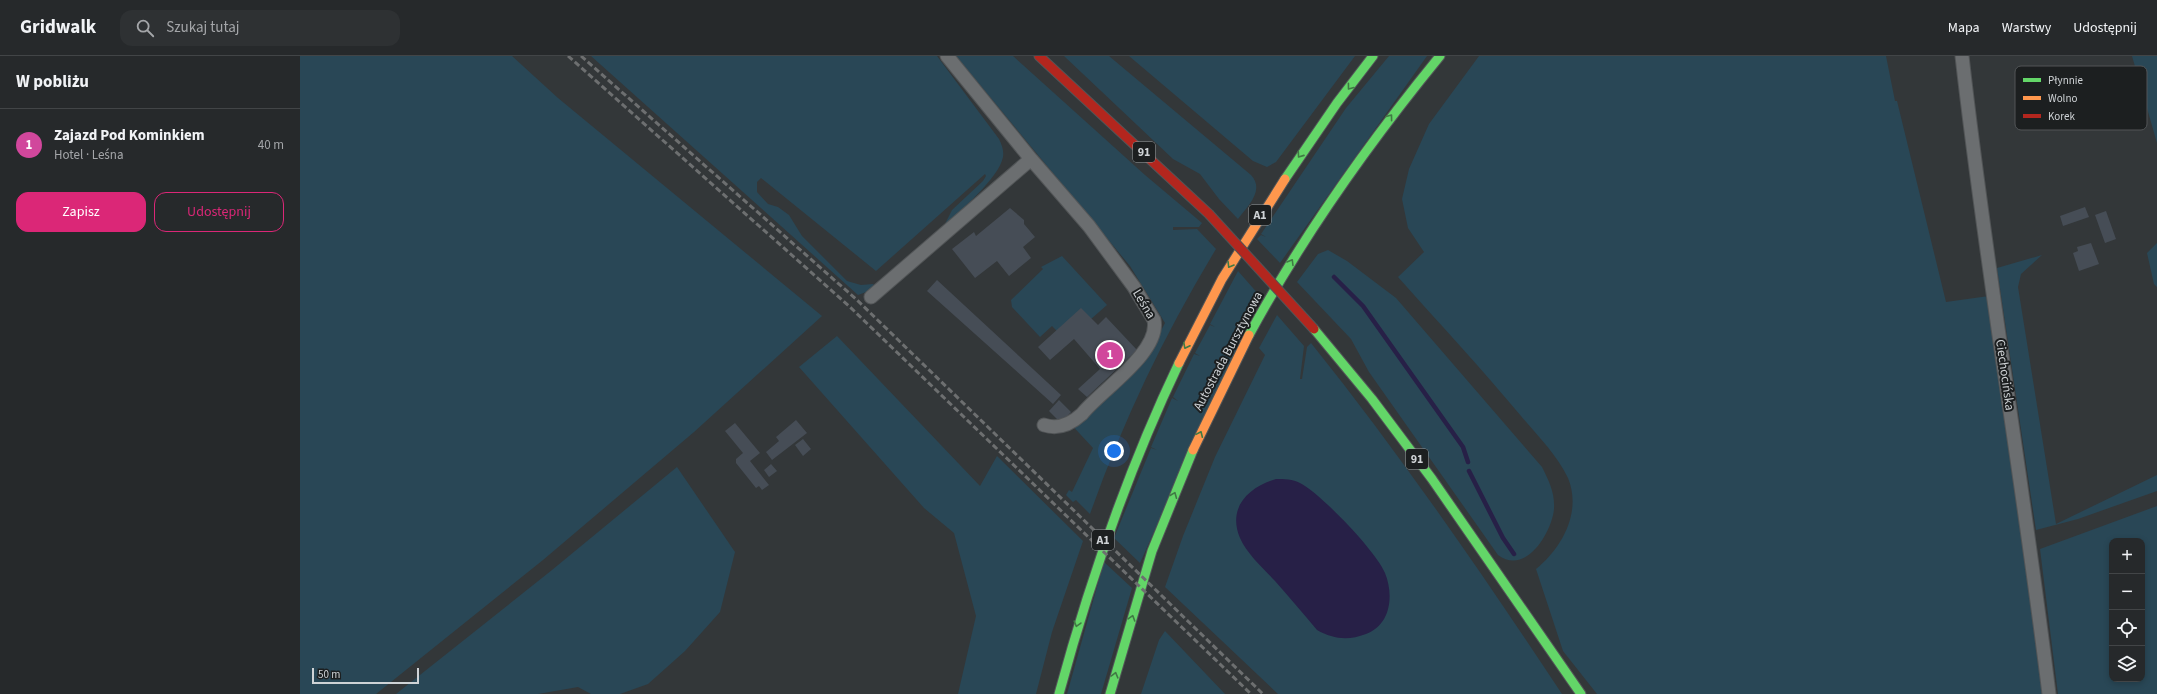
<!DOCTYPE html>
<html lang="pl">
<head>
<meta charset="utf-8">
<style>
  :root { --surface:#26292b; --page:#2e3133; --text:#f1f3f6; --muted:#a4a6a9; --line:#424547; --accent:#db2777 }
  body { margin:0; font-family:"Source Sans 3",sans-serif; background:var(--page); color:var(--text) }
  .controls { position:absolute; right:12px; bottom:12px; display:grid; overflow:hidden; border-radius:8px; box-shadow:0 2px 6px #0003 }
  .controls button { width:36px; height:36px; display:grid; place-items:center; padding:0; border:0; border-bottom:1px solid var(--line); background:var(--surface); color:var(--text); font:20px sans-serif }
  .scale { position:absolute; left:12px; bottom:10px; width:107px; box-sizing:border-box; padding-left:4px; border:2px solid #cfd3d6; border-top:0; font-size:11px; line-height:14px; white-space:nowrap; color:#cfd3d6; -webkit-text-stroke:3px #1c1f20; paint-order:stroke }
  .you { position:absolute; left:814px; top:395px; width:14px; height:14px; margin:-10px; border:3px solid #fff; border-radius:50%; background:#1a73e8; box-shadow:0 0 0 6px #1a73e833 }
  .badge { display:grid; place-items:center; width:26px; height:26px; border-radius:50%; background:var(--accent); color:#fff; font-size:13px; font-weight:700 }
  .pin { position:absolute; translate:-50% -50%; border:2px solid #fff; box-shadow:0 1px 4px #0006 }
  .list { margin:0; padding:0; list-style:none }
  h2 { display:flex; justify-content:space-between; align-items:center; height:52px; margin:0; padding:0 16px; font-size:17px }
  h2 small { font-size:13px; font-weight:400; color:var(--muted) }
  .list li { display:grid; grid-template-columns:26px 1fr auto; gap:12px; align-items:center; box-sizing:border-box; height:72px; padding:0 16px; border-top:1px solid var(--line) }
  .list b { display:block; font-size:15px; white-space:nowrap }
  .list p { margin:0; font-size:13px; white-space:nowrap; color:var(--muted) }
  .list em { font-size:13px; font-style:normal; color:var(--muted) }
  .actions { display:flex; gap:8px; padding:12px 16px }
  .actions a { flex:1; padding:9px 0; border:1px solid var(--accent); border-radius:12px; text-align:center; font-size:14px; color:var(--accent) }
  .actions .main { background:var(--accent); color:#fff }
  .icon { flex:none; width:22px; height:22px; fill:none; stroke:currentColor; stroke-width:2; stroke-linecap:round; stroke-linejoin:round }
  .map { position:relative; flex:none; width:1857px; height:638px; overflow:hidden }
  header { display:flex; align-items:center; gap:24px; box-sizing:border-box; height:56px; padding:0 20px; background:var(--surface); border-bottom:1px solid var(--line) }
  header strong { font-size:19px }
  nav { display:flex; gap:22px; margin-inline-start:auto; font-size:14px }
  .search { width:280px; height:36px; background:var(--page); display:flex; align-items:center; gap:10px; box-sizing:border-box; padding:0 14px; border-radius:12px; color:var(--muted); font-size:15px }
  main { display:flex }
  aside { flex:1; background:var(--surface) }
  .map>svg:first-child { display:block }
</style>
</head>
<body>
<header>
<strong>Gridwalk</strong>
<div class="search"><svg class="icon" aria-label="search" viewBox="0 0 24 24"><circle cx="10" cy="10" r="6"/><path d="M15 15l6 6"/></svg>Szukaj tutaj</div>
<nav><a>Mapa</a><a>Warstwy</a><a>Udostępnij</a></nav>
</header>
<main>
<aside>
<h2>W pobliżu<small></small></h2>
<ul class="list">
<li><span class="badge" style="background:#d1479c">1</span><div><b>Zajazd Pod Kominkiem</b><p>Hotel · Leśna</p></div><em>40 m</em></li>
</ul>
<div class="actions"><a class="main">Zapisz</a><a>Udostępnij</a></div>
</aside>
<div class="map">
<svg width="1857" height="638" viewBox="0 0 1857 638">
  <rect width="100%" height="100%" fill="#333739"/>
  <path fill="#294756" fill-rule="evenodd" d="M0,0H212L258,42L522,260L394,376L243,504L76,638H0Z
    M291,0H637L699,83C702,89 704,95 703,101C699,122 660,155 644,170L652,154L683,125L686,120L685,118L576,215L461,122L457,126V136L468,148L478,151L489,159L502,180L547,225L561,229L573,228L577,232L558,239Z
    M656,0H713L845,119L902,167L899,171H873V174L897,173L916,193C865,277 823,365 790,458L776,444L773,446L766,439L769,434L772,436L793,392L768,365L850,296L865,267L830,210Z
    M764,0H809L951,119C965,134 948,150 938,163L919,143L900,118L873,103Z
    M829,0H1055L976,106L967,111L953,105Z
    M1089,0H1127L980,207L957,183L961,179L966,181L961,178L1046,52Z
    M1179,0H1586L1595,45H1597L1646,246L1696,239L1744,638H1297L1263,595L1236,513C1262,492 1282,456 1268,422C1257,399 1237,379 1221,360C1181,312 1139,267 1098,221L1124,196L1108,172L1102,143L1109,113L1129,68Z
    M1832,0H1857V87Z
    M1857,187V231L1854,228L1847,197Z
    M1028,194L1047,205L1096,242L1242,411C1249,425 1255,437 1254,453C1252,476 1226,520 1198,499L1069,316L1051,283L997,226L1018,198Z
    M1742,199L1721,218L1718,231L1756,468L1857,419V435L1778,463L1736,474L1697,212Z
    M762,200L807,249L791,263L757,275L752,270L740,281L712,251L711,244L743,213L741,211Z
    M938,215L960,240L840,507L814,482L851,392L857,394L851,391L872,342L878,345L873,341L894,298L900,300L895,297L910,269L915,271L910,268Z
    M977,259L1004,290L1000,323H1002L1007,291L1011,287C1100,398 1182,517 1262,638H978L865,531L883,480L915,401L965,299L959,292Z
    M537,280L680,430L697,400L783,485L752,576L736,638H658L676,560L654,477L624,452L499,311Z
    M377,411L435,496L420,556L385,595L348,628L320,638H291L278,631L238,638H96L252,514Z
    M1857,450V638H1758L1740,493ZM1812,485H1842V623H1812Z
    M804,506L832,532L801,638H767Z
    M865,575L925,638H841L859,584Z"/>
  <path fill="#272047" d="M976,423C984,423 993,423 1000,427C1020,437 1076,495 1085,517C1094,539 1091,569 1066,578C1048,585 1033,583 1017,574C1003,557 989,541 975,525C963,512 947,498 940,482C927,451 949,431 976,423Z"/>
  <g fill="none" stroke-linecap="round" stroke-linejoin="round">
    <path stroke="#272047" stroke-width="4.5" d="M1034,221L1063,250L1163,391L1168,406
      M1169,415L1203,482L1214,498"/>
  </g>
  <path fill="#464d56" d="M1785,151L1789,161L1763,170L1760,160Z
    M710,152L724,164V168L735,181L723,191L731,202L709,220L697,205L675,222L652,193L674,176L676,180Z
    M1806,155L1816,183L1805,187L1795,159Z
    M1791,187L1799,208L1779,215L1773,197L1778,195L1777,191Z
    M637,224L761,339L753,348L627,235Z
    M781,252L798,269L806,261L837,294L787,341L778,333L800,313L774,283L750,304L738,291Z
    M759,344L771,356L761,367L749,355Z
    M496,364L507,377L472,404L466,396L479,385L476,381Z
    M435,367L460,397L450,405L469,429L462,434L459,430L456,432L436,407V403L443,397L425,375Z
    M503,383L511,393L503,400L495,389Z
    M471,408L477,415L469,421L464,414Z"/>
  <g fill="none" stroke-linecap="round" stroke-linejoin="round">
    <defs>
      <path id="street" d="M647,0L731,103L789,170L834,231L854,264C861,296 800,335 782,358C771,368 759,374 744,369
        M1662,0C1686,213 1723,425 1749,638
        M571,241L731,103"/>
      <path id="fast" d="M985,123L1037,47L1073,0
        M1014,273L1072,343L1132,423L1281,638
        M949,279C1004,178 1067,89 1140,0
        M759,638C790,524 828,414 879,307
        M810,638L852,495L893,394"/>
      <path id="slow" d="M879,307L922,223L985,123
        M893,394L949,279"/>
      <path id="jam" d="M739,0L909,158"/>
    </defs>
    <use href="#street" stroke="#525557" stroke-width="15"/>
    <use href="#fast" stroke="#525557" stroke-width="11"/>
    <use href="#slow" stroke="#525557" stroke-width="11"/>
    <use href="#jam" stroke="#525557" stroke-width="11"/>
    <use href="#street" stroke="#6b6e70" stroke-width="13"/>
    <use href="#fast" stroke="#63d668" stroke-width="9"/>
    <use href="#slow" stroke="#ff974d" stroke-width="9"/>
    <use href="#jam" stroke="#b3261e" stroke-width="9"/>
    <path stroke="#6d6f70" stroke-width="3" stroke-dasharray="6 3" stroke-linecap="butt" d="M268,0L549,250L951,638
      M281,0L557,244L963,638"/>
    <defs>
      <path id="jam-bridge" d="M909,158L1014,273"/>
    </defs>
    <use href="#jam-bridge" stroke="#525557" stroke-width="11" stroke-linecap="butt"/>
    <use href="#jam-bridge" stroke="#b3261e" stroke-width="9"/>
  </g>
  <defs><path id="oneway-chevron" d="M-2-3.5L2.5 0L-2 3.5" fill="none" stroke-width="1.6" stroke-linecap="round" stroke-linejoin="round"/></defs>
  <g stroke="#407a44">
    <use href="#oneway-chevron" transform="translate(1050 31) rotate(127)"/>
    <use href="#oneway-chevron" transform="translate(1090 61) rotate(-53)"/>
    <use href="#oneway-chevron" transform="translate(1000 99) rotate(125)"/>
    <use href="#oneway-chevron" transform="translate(991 206) rotate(-59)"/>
    <use href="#oneway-chevron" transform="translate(930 209) rotate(121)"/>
    <use href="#oneway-chevron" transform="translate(886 290) rotate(117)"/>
    <use href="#oneway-chevron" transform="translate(900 378) rotate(-66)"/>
    <use href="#oneway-chevron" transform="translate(874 439) rotate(-68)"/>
    <use href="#oneway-chevron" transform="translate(832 562) rotate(-73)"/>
    <use href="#oneway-chevron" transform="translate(777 568) rotate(106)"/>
    <use href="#oneway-chevron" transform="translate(815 619) rotate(-75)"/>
  </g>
  <g text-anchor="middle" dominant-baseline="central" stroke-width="4" stroke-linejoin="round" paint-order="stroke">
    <g fill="#1c1f20" stroke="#999d9f" stroke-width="1">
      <rect x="833" y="86" width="22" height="20" rx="3"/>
      <rect x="949" y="149" width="22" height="20" rx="3"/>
      <rect x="1106" y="393" width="22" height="20" rx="3"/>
      <rect x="792" y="474" width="22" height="20" rx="3"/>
    </g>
    <g font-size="12" font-weight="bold" fill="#cfd3d6">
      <text x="844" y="96">91</text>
      <text x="960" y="159">A1</text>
      <text x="1117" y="403">91</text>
      <text x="803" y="484">A1</text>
    </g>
    <g font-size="13" fill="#cfd3d6" stroke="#1c1f20">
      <text transform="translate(844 248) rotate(59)">Leśna</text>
      <text transform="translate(928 295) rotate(-62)">Autostrada Bursztynowa</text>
      <text transform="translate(1705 319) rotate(82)">Ciechocińska</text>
    </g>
  </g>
  <rect x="1715" y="10" width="132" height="64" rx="6" fill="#1c1f20" stroke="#525557" stroke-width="1"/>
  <rect x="1723" y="22" width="18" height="4" fill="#63d668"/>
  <rect x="1723" y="40" width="18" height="4" fill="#ff974d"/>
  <rect x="1723" y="58" width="18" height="4" fill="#b3261e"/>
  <g font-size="11" fill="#cfd3d6">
    <text x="1748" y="28">Płynnie</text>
    <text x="1748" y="46">Wolno</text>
    <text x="1748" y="64">Korek</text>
  </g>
</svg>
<div class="controls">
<button>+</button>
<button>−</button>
<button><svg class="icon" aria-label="locate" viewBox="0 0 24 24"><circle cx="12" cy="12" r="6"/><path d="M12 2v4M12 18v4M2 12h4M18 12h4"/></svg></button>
<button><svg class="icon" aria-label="layers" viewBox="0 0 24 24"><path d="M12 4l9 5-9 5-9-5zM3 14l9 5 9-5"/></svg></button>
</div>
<div class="scale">50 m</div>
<div class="you"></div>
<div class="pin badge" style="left:810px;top:299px;background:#d1479c">1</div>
</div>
</main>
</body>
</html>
